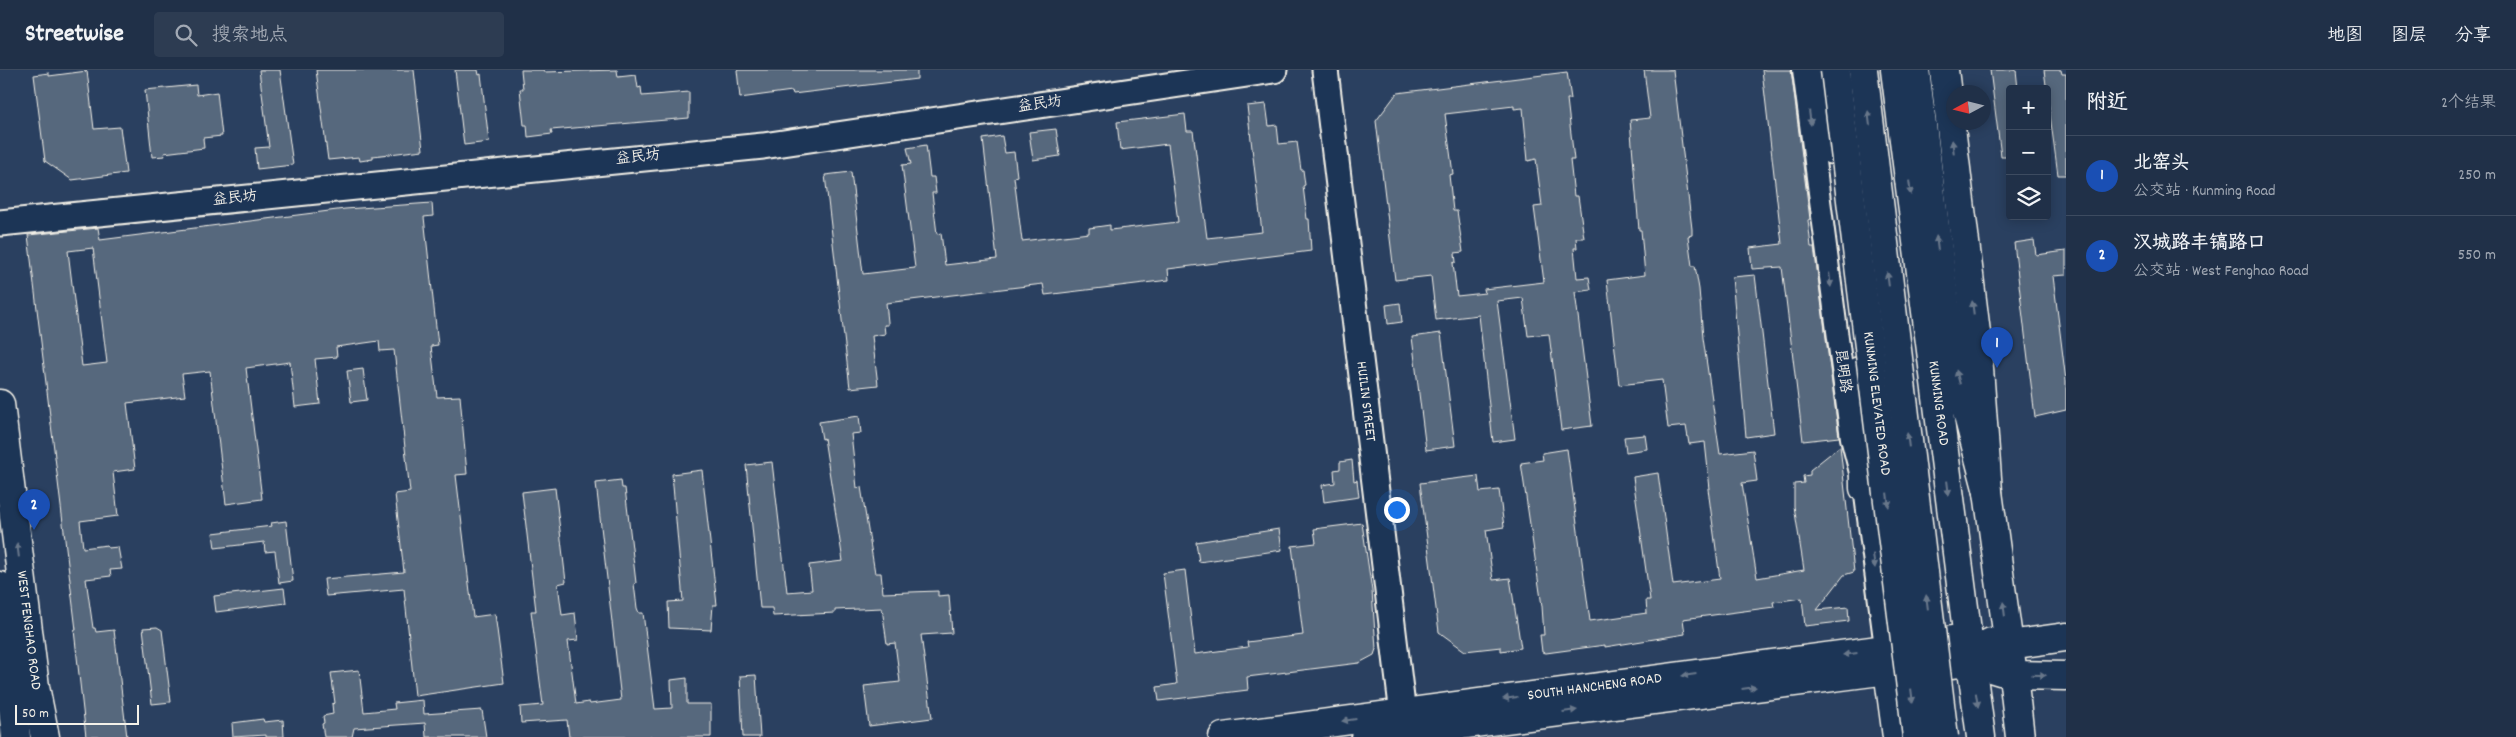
<!DOCTYPE html>
<html lang="zh">
<head>
<meta charset="utf-8">
<style>
  :root { --surface:#203048; --page:#2d3c52; --text:#f1f3f6; --muted:#a2a9b4; --line:#3d4b60; --accent:#ff9aa2 }
  body { margin:0; font-family:Dekko,"LXGW WenKai TC",sans-serif; background:var(--page); color:var(--text) }
  .controls { position:absolute; right:15px; top:15px; display:grid; overflow:hidden; border-radius:5px; box-shadow:0 2px 12px #0003 }
  .controls button { width:45px; height:45px; display:grid; place-items:center; padding:0; border:0; border-bottom:1px solid var(--line); background:var(--surface); color:var(--text); font:25px sans-serif }
  .compass { position:absolute; left:1946px; top:15px; width:45px; height:45px; border-radius:50%; background:var(--surface); box-shadow:0 2px 12px #0003; rotate:263deg }
  .scale { position:absolute; left:15px; bottom:12px; width:124px; box-sizing:border-box; padding-left:5px; border:2px solid #f4f1e8; border-top:0; font-size:14px; line-height:18px; white-space:nowrap; color:#f4f1e8; -webkit-text-stroke:4px #1d3557; paint-order:stroke }
  .you { position:absolute; left:1396px; top:439px; width:18px; height:18px; margin:-12px; border:4px solid #fff; border-radius:50%; background:#1a73e8; box-shadow:0 0 0 8px #1a73e833 }
  .badge { display:grid; place-items:center; width:32px; height:32px; border-radius:50%; background:var(--accent); color:#fff; font-size:16px; font-weight:700 }
  .pin { position:absolute; translate:-50% -41px; filter:drop-shadow(0 1px 2px #0008) }
  .pin::after { content:''; position:absolute; top:26px; width:18px; height:15px; background:inherit; clip-path:polygon(0 0,100% 0,50% 100%) }
  .list { margin:0; padding:0; list-style:none }
  h2 { display:flex; justify-content:space-between; align-items:center; height:65px; margin:0; padding:0 20px; font-size:21px }
  h2 small { font-size:16px; font-weight:400; color:var(--muted) }
  .list li { display:grid; grid-template-columns:32px 1fr auto; gap:15px; align-items:center; box-sizing:border-box; height:80px; padding:0 20px; border-top:1px solid var(--line) }
  .list b { display:block; font-size:19px; white-space:nowrap }
  .list p { margin:0; font-size:16px; white-space:nowrap; color:var(--muted) }
  .list em { font-size:16px; font-style:normal; color:var(--muted) }
  .icon { flex:none; width:28px; height:28px; fill:none; stroke:currentColor; stroke-width:2; stroke-linecap:round; stroke-linejoin:round }
  .map { position:relative; flex:none; width:2066px; height:667px; overflow:hidden }
  header { display:flex; align-items:center; gap:30px; box-sizing:border-box; height:70px; padding:0 25px; background:var(--surface); border-bottom:1px solid var(--line) }
  header strong { font-size:24px }
  nav { display:flex; gap:28px; margin-inline-start:auto; font-size:18px }
  .search { width:350px; height:45px; background:var(--page); display:flex; align-items:center; gap:12px; box-sizing:border-box; padding:0 18px; border-radius:5px; color:var(--muted); font-size:19px }
  main { display:flex }
  aside { flex:1; background:var(--surface) }
  .map>svg:first-child { display:block }
</style>
</head>
<body>
<header>
<strong>Streetwise</strong>
<div class="search"><svg class="icon" aria-label="search" viewBox="0 0 24 24"><circle cx="10" cy="10" r="6"/><path d="M15 15l6 6"/></svg>搜索地点</div>
<nav><a>地图</a><a>图层</a><a>分享</a></nav>
</header>
<main>
<div class="map">
<svg width="2066" height="667" viewBox="0 0 2066 667">
  <rect width="100%" height="100%" fill="#2a4060"/>
  <filter id="ink" filterUnits="userSpaceOnUse"><feTurbulence type="fractalNoise" baseFrequency=".02" numOctaves="2"/><feDisplacementMap in="SourceGraphic" scale="10" xChannelSelector="R" yChannelSelector="G"/><feConvolveMatrix kernelMatrix="1 2 1 2 8 2 1 2 1" color-interpolation-filters="sRGB"/></filter>
  <g filter="url(#ink)">
    <path fill="#56677d" stroke="#f4f1e8" fill-rule="evenodd" d="M259,0H280L293,95L257,99L255,78L269,77Z
      M316,0H414L423,80L373,86V89L360,91L359,87L328,90Z
      M455,0H478L479,5L481,4L489,72L464,75Z
      M521,0H544V2L617,0L618,7L636,5L638,18L641,17L642,26L689,22V48L551,60L552,64L528,67L527,55H524L520,19H523Z
      M737,0H917V9L793,24L792,21L740,28Z
      M1644,0H1673L1692,159V165L1688,166L1692,196H1695L1699,219L1703,268L1720,384L1753,380L1757,411L1742,413L1757,508L1804,500L1794,436V414L1804,413L1803,406L1810,405V400L1840,376L1854,502L1844,505L1817,540L1848,537L1849,551L1805,556L1802,528L1773,532L1774,537L1683,549L1685,564L1605,577V575L1546,583L1542,582L1540,565H1544L1542,536L1521,393L1543,390L1542,383L1567,379L1590,551L1647,543L1646,530H1650L1633,407L1658,403L1673,515L1720,509L1708,419H1710L1705,372L1689,374L1686,356L1668,358L1662,310L1619,315L1607,210L1645,205L1641,160H1639L1630,50L1650,48Z
      M1762,0H1791L1810,149L1808,150L1811,177H1814L1839,367L1803,371L1782,197L1752,199L1750,178L1782,174Z
      M1990,0H2016L2018,19H2010V86H2001Z
      M2044,0H2061L2062,4H2066V105H2058Z
      M87,1L94,59L120,57L126,103L72,110L45,91L34,5L49,3V6Z
      M1567,2L1571,29H1567L1574,90H1570L1574,126H1578L1584,168H1576L1577,178H1574L1577,208L1589,207L1591,220L1575,222L1592,356L1561,360L1549,264L1528,266L1523,228L1497,231L1515,369L1493,372L1479,245L1436,250L1431,206L1395,210L1376,51L1397,23ZM1514,36V39L1523,38L1528,91L1536,89L1542,136L1534,137L1544,212L1484,219L1485,223L1457,226L1453,193L1456,192L1455,183L1463,182L1457,141H1453L1449,105L1453,104L1445,44Z
      M196,15L197,25L217,22L222,66L203,68L204,78L164,83L165,86L152,87L145,20Z
      M1266,34L1269,56L1277,55L1279,74L1297,72L1301,100H1303L1305,115L1303,116L1307,149H1309L1311,181L1168,199L1169,210L1045,225L1043,214L886,233L888,252V255H884L885,264L872,266L878,315L850,318L825,105L851,102L863,204L915,198L902,95L911,94L907,78L926,75L930,107H934L936,123H932L937,164L941,163L945,195L997,189L983,69L1002,66L1005,83L1014,82L1017,106L1014,107L1022,171L1089,163V158L1110,155V160L1178,152L1168,74L1120,80L1117,52L1185,44L1187,61H1193L1207,168L1262,162L1247,36Z
      M1056,59L1060,86L1033,90L1029,62Z
      M432,133L433,146L424,147L438,275L431,276L437,327L460,326L467,404L456,405L473,547L495,544L504,613L415,626L404,519L326,526L324,509L404,502L395,424L410,422L394,280L380,281L379,271L336,277L337,287L315,289L320,334L295,337L290,292L246,298L262,429L226,434L210,301L182,304L185,326L127,333L135,399L113,402L118,446L80,451L83,478L107,475L108,478L118,477L122,499L110,500L111,506L86,509L93,558H95L96,562L114,560L127,667H86L74,560H76L28,165L98,158L100,170L345,139ZM93,178L107,293L82,296L68,181Z
      M2034,170L2036,185L2066,181V205L2053,206L2066,311V340L2035,347L2014,173Z
      M1755,205L1774,363L1746,367L1732,207Z
      M1400,233L1402,252L1388,254L1386,235Z
      M1441,263L1455,376L1426,380L1412,267Z
      M363,299L367,330L351,332L347,301Z
      M859,346L861,363L851,364L857,418L861,417L875,503H881L883,523L938,521V526L949,525L952,563L921,565L932,648L869,656L864,616L900,612L895,573L887,574L882,538L835,540V543L773,546L772,538H760L746,395L772,392L787,522L812,520L809,495L843,491L824,368L822,369L819,352Z
      M1645,365L1647,379L1626,382L1624,367Z
      M1352,390L1354,411L1357,410L1359,427L1324,432L1322,415L1335,413L1334,400L1340,399V392Z
      M702,400L717,535H713L711,560L669,558L668,532L683,531L672,404Z
      M1478,406L1480,422L1499,420L1504,457L1486,460L1493,510L1510,508L1521,578L1501,581V577L1465,581L1439,562L1420,413Z
      M621,410L622,418H625L636,513L634,514L637,538L639,543H643L655,639L672,638L671,610L687,608V634H711V667H569L567,650L521,653L520,637L543,635L531,541H536L522,422L555,418L566,512L558,514L562,545L575,543L578,570L568,571L576,634L589,632L590,634L621,630L596,413Z
      M286,451L293,511L279,513L275,481L265,482L264,472L215,478L213,463L272,456L271,453Z
      M1362,453L1372,521L1376,579L1374,585L1359,593L1247,607L1248,620L1159,631L1157,617L1177,614L1163,503L1185,500L1195,584L1248,577L1247,572L1303,565L1292,476L1316,473L1314,459Z
      M1279,459L1282,480L1199,492L1196,472Z
      M284,518L286,533L216,542L214,526Z
      M157,557L162,560L171,632L152,634L143,558Z
      M359,600L364,642L395,639L394,633L423,630L424,644L482,640L486,667H426L425,653L354,658L352,667H324L322,654L324,653L323,646L333,644L332,634L335,633L331,603Z
      M756,605L760,667H743L740,606Z
      M263,649L264,652L283,650L284,667H266V665L233,667L232,653Z"/>
    <g fill="none" stroke-linecap="round" stroke-linejoin="round">
      <defs>
        <path id="minor" d="M1803,0L1851,368L1864,418L1887,592"/>
        <g id="tertiary">
          <path id="s1" d="M1325,0L1405,661"/>
          <path d="M0,153L763,76L1274,0"/>
        </g>
        <g id="secondary">
          <path id="s2" d="M0,334L35,617L45,667"/>
          <path d="M0,516L16,667"/>
          <path d="M2013,605L2020,667"/>
          <path id="s3" d="M1223,667L1968,568"/>
          <path d="M1366,667L1888,600L1971,592L1981,667"/>
        </g>
        <g id="primary">
          <path id="s4" d="M1895,0L1971,592L2013,605L2066,606"/>
          <path d="M1944,0L1977,271L1988,422L2013,605"/>
          <path d="M1991,572L2009,575L2066,567"/>
        </g>
        <path id="trunk" d="M1820,0L1832,80
          M1915,0L1951,281L1988,422
          M1859,301L1863,328L1864,418
          M1888,600L1897,667"/>
      </defs>
      <use href="#minor" stroke="#f4f1e8" stroke-width="24"/>
      <use href="#tertiary" stroke="#f4f1e8" stroke-width="29"/>
      <use href="#secondary" stroke="#f4f1e8" stroke-width="31"/>
      <use href="#primary" stroke="#f4f1e8" stroke-width="31"/>
      <use href="#trunk" stroke="#f4f1e8" stroke-width="31"/>
      <use href="#minor" stroke="#1d3557" stroke-width="20"/>
      <use href="#tertiary" stroke="#1d3557" stroke-width="25"/>
      <use href="#secondary" stroke="#1d3557" stroke-width="28"/>
      <use href="#primary" stroke="#1d3557" stroke-width="28"/>
      <use href="#trunk" stroke="#1d3557" stroke-width="28"/>
      <defs>
        <g id="trunk-bridge">
          <path id="s5" d="M1835,0L1917,667"/>
          <path d="M1863,0L1944,667"/>
        </g>
      </defs>
      <use href="#trunk-bridge" stroke="#f4f1e8" stroke-width="31" stroke-linecap="butt"/>
      <use href="#trunk-bridge" stroke="#1d3557" stroke-width="28"/>
    </g>
    <defs><path id="oneway-solid" d="M-6-.8H1V-3.2L6.5 0L1 3.2V.8H-6Z" transform="scale(1.25)"/></defs>
    <g fill="#68778a">
      <use href="#oneway-solid" transform="translate(1810 48) rotate(83)"/>
      <use href="#oneway-solid" transform="translate(1869 48) rotate(-97)"/>
      <use href="#oneway-solid" transform="translate(1953 77) rotate(-97)"/>
      <use href="#oneway-solid" transform="translate(1910 118) rotate(83)"/>
      <use href="#oneway-solid" transform="translate(1937 173) rotate(-97)"/>
      <use href="#oneway-solid" transform="translate(1888 209) rotate(-97)"/>
      <use href="#oneway-solid" transform="translate(1830 210) rotate(83)"/>
      <use href="#oneway-solid" transform="translate(1973 238) rotate(-97)"/>
      <use href="#oneway-solid" transform="translate(1958 307) rotate(-105)"/>
      <use href="#oneway-solid" transform="translate(1908 370) rotate(-97)"/>
      <use href="#oneway-solid" transform="translate(1948 418) rotate(83)"/>
      <use href="#oneway-solid" transform="translate(1888 430) rotate(83)"/>
      <use href="#oneway-solid" transform="translate(18 480) rotate(-97)"/>
      <use href="#oneway-solid" transform="translate(1874 491) rotate(82)"/>
      <use href="#oneway-solid" transform="translate(1927 532) rotate(-97)"/>
      <use href="#oneway-solid" transform="translate(2004 539) rotate(-97)"/>
      <use href="#oneway-solid" transform="translate(1850 584) rotate(173)"/>
      <use href="#oneway-solid" transform="translate(1689 605) rotate(173)"/>
      <use href="#oneway-solid" transform="translate(2039 605) rotate(1)"/>
      <use href="#oneway-solid" transform="translate(1749 618) rotate(-7)"/>
      <use href="#oneway-solid" transform="translate(1912 626) rotate(83)"/>
      <use href="#oneway-solid" transform="translate(1510 628) rotate(173)"/>
      <use href="#oneway-solid" transform="translate(1977 630) rotate(81)"/>
      <use href="#oneway-solid" transform="translate(1570 641) rotate(-7)"/>
      <use href="#oneway-solid" transform="translate(1349 650) rotate(172)"/>
    </g>
  </g>
  <g text-anchor="middle" dominant-baseline="central" stroke-width="4" stroke-linejoin="round" paint-order="stroke">
    <g font-size="15" fill="#f4f1e8" stroke="#1d3557">
      <text transform="translate(1040 35) rotate(-8)">益民坊</text>
      <text transform="translate(638 88) rotate(-6)">益民坊</text>
      <text transform="translate(235 129) rotate(-6)">益民坊</text>
      <text transform="translate(1842 301) rotate(83)">昆明路</text>
      <text stroke="none"><textPath href="#s1" startOffset="334">HUILIN STREET</textPath></text>
      <text stroke="none"><textPath href="#s5" startOffset="336">KUNMING ELEVATED ROAD</textPath></text>
      <text stroke="none"><textPath href="#s4" startOffset="336">KUNMING ROAD</textPath></text>
      <text stroke="none"><textPath href="#s2" startOffset="228">WEST FENGHAO ROAD</textPath></text>
      <text stroke="none"><textPath href="#s3" startOffset="375">SOUTH HANCHENG ROAD</textPath></text>
    </g>
  </g>
</svg>
<div class="controls">
<button>+</button>
<button>−</button>
<button><svg class="icon" aria-label="layers" viewBox="0 0 24 24"><path d="M12 4l9 5-9 5-9-5zM3 14l9 5 9-5"/></svg></button>
</div>
<svg class="compass" viewBox="-18 -18 36 36"><path d="M0-13l5 13h-10z" fill="#e53935"/><path d="M0 13l5-13h-10z" fill="#a2a9b4"/></svg>
<div class="scale">50 m</div>
<div class="you"></div>
<div class="pin badge" style="left:1997px;top:298px;background:#1a4fb4">1</div>
<div class="pin badge" style="left:34px;top:460px;background:#1a4fb4">2</div>
</div>
<aside>
<h2>附近<small>2个结果</small></h2>
<ul class="list">
<li><span class="badge" style="background:#1a4fb4">1</span><div><b>北窑头</b><p>公交站 · Kunming Road</p></div><em>250 m</em></li>
<li><span class="badge" style="background:#1a4fb4">2</span><div><b>汉城路丰镐路口</b><p>公交站 · West Fenghao Road</p></div><em>550 m</em></li>
</ul>
</aside>
</main>
</body>
</html>
